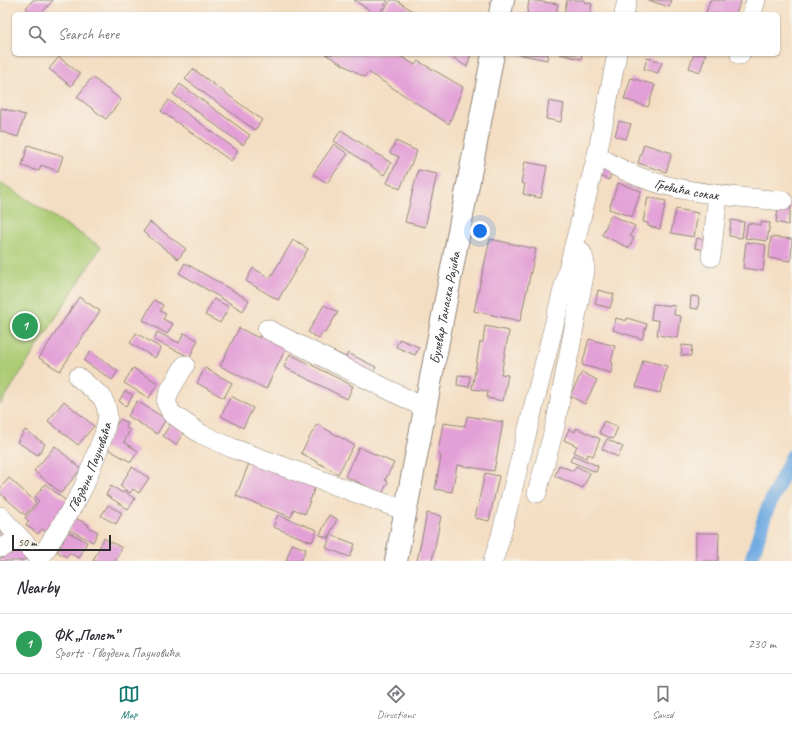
<!DOCTYPE html>
<html lang="en">
<head>
<meta charset="utf-8">
<style>
  :root { --surface:#fff; --page:#f7f7f7; --text:#2b2b33; --muted:#7c7c81; --line:#e1e1e2; --accent:#0f766e }
  body { margin:0; font-family:Caveat,sans-serif; background:var(--page); color:var(--text) }
  .scale { position:absolute; left:12px; bottom:10px; width:99px; box-sizing:border-box; padding-left:4px; border:2px solid #2b2b2b; border-top:0; font-size:11px; line-height:14px; white-space:nowrap; color:#2b2b2b; -webkit-text-stroke:3px #f7f3e8; paint-order:stroke }
  .you { position:absolute; left:480px; top:231px; width:14px; height:14px; margin:-10px; border:3px solid #fff; border-radius:50%; background:#1a73e8; box-shadow:0 0 0 6px #1a73e833 }
  .badge { display:grid; place-items:center; width:26px; height:26px; border-radius:50%; background:var(--accent); color:#fff; font-size:13px; font-weight:700 }
  .pin { position:absolute; translate:-50% -50%; border:2px solid #fff; box-shadow:0 1px 4px #0006 }
  .list { margin:0; padding:0; list-style:none }
  h2 { display:flex; justify-content:space-between; align-items:center; height:52px; margin:0; padding:0 16px; font-size:17px }
  h2 small { font-size:13px; font-weight:400; color:var(--muted) }
  .list li { display:grid; grid-template-columns:26px 1fr auto; gap:12px; align-items:center; box-sizing:border-box; height:60px; padding:0 16px; border-top:1px solid var(--line) }
  .list b { display:block; font-size:15px; white-space:nowrap }
  .list p { margin:0; font-size:13px; white-space:nowrap; color:var(--muted) }
  .list em { font-size:13px; font-style:normal; color:var(--muted) }
  .icon { flex:none; width:22px; height:22px; fill:none; stroke:currentColor; stroke-width:2; stroke-linecap:round; stroke-linejoin:round }
  .map { position:relative; flex:none; width:792px; height:561px; overflow:hidden }
  .search { position:absolute; background:var(--surface); box-shadow:0 1px 3px #0004; left:12px; right:12px; top:12px; height:44px; display:flex; align-items:center; gap:10px; box-sizing:border-box; padding:0 14px; border-radius:6px; color:var(--muted); font-size:15px }
  .sheet { height:112px; background:var(--surface) }
  nav { display:flex; justify-content:space-around; align-items:center; box-sizing:border-box; height:56px; border-top:1px solid var(--line); background:var(--surface); font-size:11px; color:var(--muted) }
  nav a { display:grid; justify-items:center; gap:2px }
  nav .on { color:var(--accent) }
  .map>svg:first-child { display:block }
</style>
</head>
<body>
<div class="map">
<svg width="792" height="561" viewBox="0 0 792 561">
  <rect width="100%" height="100%" fill="#f7f3e8"/>
  <filter id="ink" filterUnits="userSpaceOnUse"><feTurbulence type="fractalNoise" baseFrequency=".025" numOctaves="2"/><feDisplacementMap in="SourceGraphic" scale="8" xChannelSelector="R" yChannelSelector="G"/><feConvolveMatrix kernelMatrix="1 2 1 2 8 2 1 2 1" color-interpolation-filters="sRGB"/></filter>
  <filter id="wash" filterUnits="userSpaceOnUse"><feTurbulence type="fractalNoise" baseFrequency=".012" numOctaves="4" result="noise"/><feDisplacementMap in="SourceGraphic" scale="16" xChannelSelector="R" yChannelSelector="G"/><feGaussianBlur stdDeviation="0.9" result="paint"/><feColorMatrix in="noise" values="0 0 0 0 0 0 0 0 0 0 0 0 0 0 0 0 0 1.4 0 .05"/><feComposite in="paint" operator="in"/></filter>
  <g filter="url(#wash)">
    <rect width="100%" height="100%" fill="#f4dec3"/>
    <path fill="#accc74" stroke="#6c7c50" d="M0,182L101,247L0,405Z"/>
    <g fill="none" stroke-linecap="round" stroke-linejoin="round">
      <path stroke="#72ace2" stroke-width="14" d="M751,561L766,512L792,456"/>
    </g>
    <g id="blocks">
      <path fill="#e3a0d7" d="M33,0H53L41,14H33L26,8Z
        M354,0H388L379,14H375Z
        M391,0H396L417,14H387L383,11Z
        M529,0L558,4L556,14H527Z
        M567,0H585L584,2L592,4L590,14H564Z
        M648,0H672L669,7Z
        M710,0H741L736,14H709L706,13Z
        M325,54H397L415,65L418,61L463,87L449,124L368,72L364,77Z
        M448,54H471L467,67Z
        M517,54H548L547,60Z
        M560,54H582L581,59Z
        M694,54H706L700,72L689,68Z
        M59,57L80,74L71,86L49,69Z
        M647,58L662,62L658,73L644,69Z
        M193,69L262,120L255,130L185,79Z
        M92,77L121,100L106,119L77,97Z
        M631,78L655,85L648,107L624,99Z
        M180,84L250,135L243,145L173,94Z
        M169,100L238,151L231,161L161,111Z
        M549,101L564,104L561,122L546,119Z
        M1,108L25,115L18,137L0,131Z
        M619,121L631,124L626,139L615,136Z
        M341,130L391,163L384,175L334,141Z
        M396,141L417,151L400,189L387,183L399,157L390,153Z
        M334,144L348,154L327,183L313,174Z
        M644,144L672,153L666,172L638,163Z
        M28,145L63,156L58,171L41,165L39,171L22,166Z
        M525,162L547,166L541,198L523,194L525,184L521,183Z
        M604,165L613,169L609,180L600,176Z
        M418,170L437,174L425,227L405,222Z
        M618,183L641,191L632,217L609,209Z
        M648,197L666,201L660,229L648,226V223L643,222Z
        M779,204L791,206L788,225L776,222Z
        M676,209L698,213L694,237L671,233Z
        M611,215L635,226L630,236L634,238L629,248L602,235Z
        M731,220L744,222L742,238L729,236Z
        M150,222L186,249L178,259L143,232Z
        M761,222L770,223L767,241L745,238L748,223L761,225Z
        M771,237L792,239L791,261L769,258Z
        M697,238L707,240L705,250L695,248Z
        M490,239L536,249L520,321L474,311Z
        M293,240L308,249L278,300L246,281L253,268L270,278Z
        M746,242L766,245L763,271L743,268Z
        M185,263L249,300L243,311L179,273Z
        M598,290L614,294L610,308L595,304Z
        M691,296L699,297L698,309L690,308Z
        M79,297L100,311L60,371L39,358Z
        M214,299L229,307L220,323L205,315Z
        M154,300L163,305L160,311L166,314L163,319L173,324L167,334L143,320Z
        M653,304L675,306L674,315L681,316L678,338L657,335L659,321L651,319Z
        M324,305L338,312L325,333L323,332L319,339L308,332Z
        M616,318L626,321L627,318L647,324L642,339L613,330Z
        M485,326L509,331L501,374L508,375L503,401L487,398L488,391L472,389L480,342H483Z
        M239,328L259,338L260,335L286,348L266,389L220,366Z
        M157,332L179,343L184,333L198,340L190,357L154,340Z
        M136,333L161,348L155,358L130,343Z
        M399,339L419,347L415,355L396,347Z
        M589,339L615,346L611,363H613L611,373L582,365Z
        M682,345L692,346L691,356L681,355Z
        M328,349L346,357L348,353L376,367L371,377Z
        M90,352L118,371L112,380L84,361Z
        M290,354L353,386L347,399L284,367Z
        M643,360L667,366L660,393L636,387Z
        M133,368L158,383L149,398L124,383Z
        M205,368L232,383L224,398L197,383Z
        M582,372L597,380L585,404L570,396Z
        M458,375L470,376L469,387L457,385Z
        M125,391L133,395L126,406L119,401Z
        M231,396L253,408L243,428L221,416Z
        M64,401L94,426L78,445L48,421Z
        M137,401L166,419L157,434L128,416Z
        M467,416L503,422L494,471L457,465L452,492L435,489L441,457L438,452L443,423L465,426Z
        M120,419L128,423L126,428L130,430L124,442L138,451L131,462L104,447Z
        M604,421L618,427L613,439L599,433Z
        M171,423L184,431L176,445L163,436Z
        M317,424L354,445L338,474L301,453Z
        M576,428L600,439L593,456L588,454L586,458L574,452L577,446L564,440L569,429L575,432Z
        M25,430L45,444L38,455L17,442Z
        M607,439L623,447L618,457L602,449Z
        M55,446L81,469L61,493L34,471Z
        M359,447L394,463L385,480L388,482L382,494L345,476Z
        M573,455L598,466L596,472L570,461Z
        M250,461L315,487L305,514L294,509L291,517L236,496Z
        M559,465L573,471L576,466L590,473L583,488L555,476Z
        M132,467L149,478L139,493L133,489L130,493L120,486Z
        M485,473L499,476L489,521L475,518Z
        M9,478L36,502L25,515L0,493V488Z
        M45,484L69,503L46,532L42,529L38,534L26,525L29,521L25,518L39,501L35,497Z
        M111,486L123,493L124,491L135,499L128,509L106,495Z
        M108,505L122,513L116,524L101,516Z
        M427,513L441,516L432,561H417Z
        M278,515L317,530L312,542L273,527Z
        M329,515L337,519L328,538L320,535Z
        M75,518L89,525L88,527L98,532L93,542L69,530Z
        M0,530L6,537L0,541Z
        M68,532L87,542L79,558L69,553L67,557L57,552Z
        M696,533H719L718,561H696Z
        M331,535L355,544L350,557L326,548Z
        M104,538L122,548L115,561H93Z
        M292,544L306,549L301,561H286Z
        M21,545L27,559L21,561H0V555Z"/>
    </g>
  </g>
  <g filter="url(#ink)">
    <use href="#blocks" fill-opacity="0" stroke="#908477" stroke-width="1"/>
    <g fill="none" stroke-linecap="round" stroke-linejoin="round">
      <defs>
        <g id="minor">
          <path d="M624,14L627,0"/>
          <path d="M752,14L756,0"/>
          <path d="M740,55V54"/>
          <path id="s1" d="M597,155C653,193 718,195 783,201"/>
          <path d="M711,257L718,195"/>
          <path d="M267,329L425,408"/>
          <path d="M185,365L170,390L166,402L171,413L201,434L232,448L406,511"/>
          <path d="M537,493L555,426L585,271C585,260 584,251 574,246"/>
          <path d="M0,516L41,561"/>
          <path d="M0,548L21,539"/>
          <path id="s2" d="M40,559L76,501L84,486L104,434L108,416L106,406L102,397L78,377"/>
          <path d="M493,561L500,539L597,155L617,54"/>
        </g>
        <g id="major">
          <path d="M500,14L503,0"/>
          <path id="s3" d="M396,561L493,54"/>
        </g>
      </defs>
      <use href="#minor" stroke="#908477" stroke-width="20"/>
      <use href="#major" stroke="#908477" stroke-width="24"/>
      <use href="#minor" stroke="#fff" stroke-width="19"/>
      <use href="#major" stroke="#fff" stroke-width="22"/>
    </g>
  </g>
  <g text-anchor="middle" dominant-baseline="central" stroke-width="3.5" stroke-linejoin="round" paint-order="stroke">
    <g font-size="14" fill="#2b2b2b" stroke="#f7f3e8">
      <text stroke="none"><textPath href="#s1" startOffset="97">Гребића сокак</textPath></text>
      <text stroke="none"><textPath href="#s3" startOffset="258">Булевар Танаска Рајића</textPath></text>
      <text stroke="none"><textPath href="#s2" startOffset="105">Гвоздена Пауновића</textPath></text>
    </g>
  </g>
</svg>
<div class="scale">50 m</div>
<div class="you"></div>
<div class="pin badge" style="left:25px;top:326px;background:#2e9e5b">1</div>
<div class="search"><svg class="icon" aria-label="search" viewBox="0 0 24 24"><circle cx="10" cy="10" r="6"/><path d="M15 15l6 6"/></svg>Search here</div>
</div>
<section class="sheet">
<h2>Nearby<small></small></h2>
<ul class="list">
<li><span class="badge" style="background:#2e9e5b">1</span><div><b>ФК „Полет”</b><p>Sports · Гвоздена Пауновића</p></div><em>230 m</em></li>
</ul>
</section>
<nav>
<a class="on"><svg class="icon" aria-label="map" viewBox="0 0 24 24"><path d="M3 6l6-2 6 2 6-2v14l-6 2-6-2-6 2zM9 4v14M15 6v14"/></svg>Map</a>
<a><svg class="icon" aria-label="directions" viewBox="0 0 24 24"><path d="M12 3l9 9-9 9-9-9zM9 14v-3h6M13 9l2 2-2 2"/></svg>Directions</a>
<a><svg class="icon" aria-label="saved" viewBox="0 0 24 24"><path d="M7 4h10v16l-5-4-5 4z"/></svg>Saved</a>
</nav>
</body>
</html>
